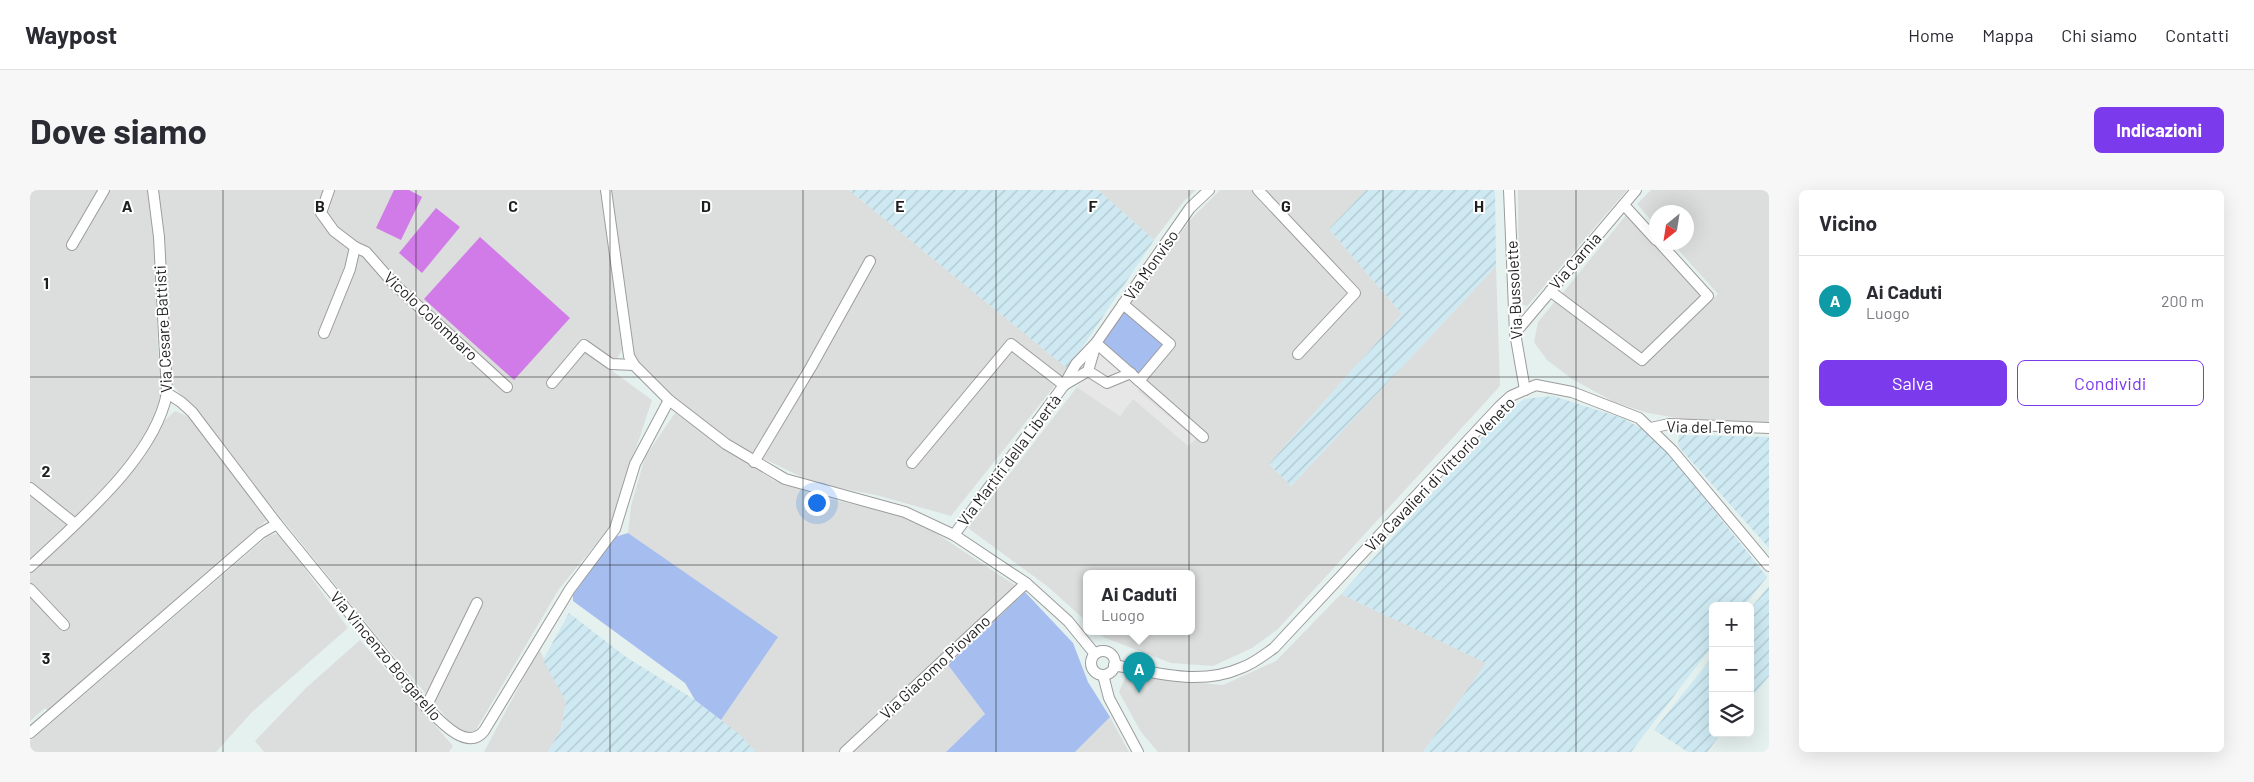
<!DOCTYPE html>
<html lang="it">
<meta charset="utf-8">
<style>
:root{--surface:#fff;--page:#f7f7f7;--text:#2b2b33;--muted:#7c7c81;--line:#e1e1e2;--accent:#7c3aed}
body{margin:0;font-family:Barlow,sans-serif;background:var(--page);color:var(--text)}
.controls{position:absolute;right:15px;bottom:15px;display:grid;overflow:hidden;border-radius:8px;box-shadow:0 5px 20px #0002}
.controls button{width:45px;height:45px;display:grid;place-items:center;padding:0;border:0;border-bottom:1px solid var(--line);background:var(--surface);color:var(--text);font:25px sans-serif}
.compass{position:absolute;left:1619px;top:15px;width:45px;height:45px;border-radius:50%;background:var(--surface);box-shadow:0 5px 20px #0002;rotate:210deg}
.you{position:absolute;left:786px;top:312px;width:18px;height:18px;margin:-12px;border:4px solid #fff;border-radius:50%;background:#1a73e8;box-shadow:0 0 0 8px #1a73e833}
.badge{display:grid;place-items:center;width:32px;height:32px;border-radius:50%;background:var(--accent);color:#fff;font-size:16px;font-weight:700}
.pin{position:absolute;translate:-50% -41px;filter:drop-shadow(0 1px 2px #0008)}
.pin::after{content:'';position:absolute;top:26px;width:18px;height:15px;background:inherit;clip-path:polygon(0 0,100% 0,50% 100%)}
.popup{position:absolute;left:1053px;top:380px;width:112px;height:65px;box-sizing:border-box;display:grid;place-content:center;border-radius:8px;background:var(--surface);filter:drop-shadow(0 1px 4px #0005);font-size:16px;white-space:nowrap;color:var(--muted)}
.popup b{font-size:19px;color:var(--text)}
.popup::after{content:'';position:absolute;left:50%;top:100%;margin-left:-10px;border:10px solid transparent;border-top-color:var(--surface)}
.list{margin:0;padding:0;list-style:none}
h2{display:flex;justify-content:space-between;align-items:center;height:65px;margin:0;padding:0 20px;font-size:21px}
h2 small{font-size:16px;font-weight:400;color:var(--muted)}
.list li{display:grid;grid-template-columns:32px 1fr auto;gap:15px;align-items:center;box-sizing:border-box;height:90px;padding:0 20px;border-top:1px solid var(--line)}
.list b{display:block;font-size:19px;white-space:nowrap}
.list p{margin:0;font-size:16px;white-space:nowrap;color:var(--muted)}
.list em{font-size:16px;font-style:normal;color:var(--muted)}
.actions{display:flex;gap:10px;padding:15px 20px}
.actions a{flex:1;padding:11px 0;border:1px solid var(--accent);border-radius:8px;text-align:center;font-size:18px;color:var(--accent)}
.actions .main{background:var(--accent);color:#fff}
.icon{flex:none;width:28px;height:28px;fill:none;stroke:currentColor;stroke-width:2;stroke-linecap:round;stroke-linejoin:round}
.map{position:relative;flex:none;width:1739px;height:562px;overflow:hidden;border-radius:8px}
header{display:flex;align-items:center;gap:30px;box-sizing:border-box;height:70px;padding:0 25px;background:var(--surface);border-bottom:1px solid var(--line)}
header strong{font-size:24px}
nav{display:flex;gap:28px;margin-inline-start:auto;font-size:18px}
.intro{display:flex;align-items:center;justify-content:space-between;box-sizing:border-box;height:120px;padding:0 30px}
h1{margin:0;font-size:35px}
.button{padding:12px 22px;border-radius:8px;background:var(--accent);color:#fff;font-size:18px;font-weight:700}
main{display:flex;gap:30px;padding:0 30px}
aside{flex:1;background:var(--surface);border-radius:8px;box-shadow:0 5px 20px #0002}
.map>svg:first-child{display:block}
.residential{fill:#dcdedd}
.farmland{fill:url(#farmland-furrows)}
.grass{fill:#a6bdf0}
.pitch{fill:#d17be8}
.parking{fill:#e7e7e7}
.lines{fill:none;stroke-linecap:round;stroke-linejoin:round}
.street-casing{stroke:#9c9c9c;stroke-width:12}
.street{stroke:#fff;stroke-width:10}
.grid{fill:none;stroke:#1f1f1f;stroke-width:1;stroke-opacity:0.55}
.labels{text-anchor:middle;stroke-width:4;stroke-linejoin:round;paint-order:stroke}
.street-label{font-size:16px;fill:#1f1f1f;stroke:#fff}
.grid-label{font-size:16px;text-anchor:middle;font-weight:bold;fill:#1f1f1f;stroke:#fff;stroke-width:4;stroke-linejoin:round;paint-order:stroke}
</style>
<header>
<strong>Waypost</strong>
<nav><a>Home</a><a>Mappa</a><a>Chi siamo</a><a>Contatti</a></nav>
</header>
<div class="intro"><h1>Dove siamo</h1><a class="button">Indicazioni</a></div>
<main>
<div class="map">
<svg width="1739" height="562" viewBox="0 0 1739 562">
<defs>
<pattern id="farmland-furrows" width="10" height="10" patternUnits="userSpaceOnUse" patternTransform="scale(1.25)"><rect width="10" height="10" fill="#cee9f2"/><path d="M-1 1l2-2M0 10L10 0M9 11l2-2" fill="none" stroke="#b0c7cf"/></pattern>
</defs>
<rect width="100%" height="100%" fill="#e5f1ef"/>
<g class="residential">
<polygon points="0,0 118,0 124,30 128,162 133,201 128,225 112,256 90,283 0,369"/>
<polygon points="126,0 573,0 595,154 581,180 622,210 580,337 529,399 444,543 432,542 426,539 346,445 138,189"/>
<polygon points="579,0 819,0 1038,179 921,326 846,305 784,293 722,263 678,235 605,174"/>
<polygon points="1068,0 1166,0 1154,11 1124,50"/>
<polygon points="1190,0 1336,0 1299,39 1372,124 1239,274 1261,296 1466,76 1470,196 1247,440 1222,458 1183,476 1141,473 1073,447 1068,442 1162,442 1162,384 1056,384 1056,431 1017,396 938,338 1047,197 1090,226 1118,187 1074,148 1161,29"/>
<polygon points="1488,0 1597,0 1497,116 1489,113"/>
<polygon points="1621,0 1739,0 1739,233 1670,232 1618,223 1584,212 1542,189 1517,170 1504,152 1508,132 1526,110 1613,175 1688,104 1642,53 1656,52 1656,22 1626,22 1626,36 1607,14"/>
<polygon points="1597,24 1672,104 1612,164 1532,104"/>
<polygon points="145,221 159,227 238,329 19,522 15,518 0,531 0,382 89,295 115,266 132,233"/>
<polygon points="645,223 743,290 795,308 863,323 906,343 995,402 918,475 955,524 916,562 726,562 691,530 747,447 598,343 601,316 615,267"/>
<polygon points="249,343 318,438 222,522 186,562 0,562 0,551 238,346"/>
<polygon points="1311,404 1457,473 1393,562 1128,562 1111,542 1089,502 1096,486 1193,495 1246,471"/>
<polygon points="330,450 423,556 419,562 234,562 225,551 276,498"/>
<polygon points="509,459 536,511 531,539 518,562 454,562"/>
<polygon points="1080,527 1099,562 1045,562"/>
</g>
<g class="farmland">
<polygon points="819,0 1068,0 1124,50 1038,179"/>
<polygon points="1336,0 1465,0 1466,76 1261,296 1239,274 1372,124 1299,39"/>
<polygon points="1523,206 1592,228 1624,245 1737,387 1714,416 1683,416 1683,455 1601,562 1393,562 1456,473 1311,404 1469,229 1494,209"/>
<polygon points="1649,245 1739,247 1739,358 1648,256"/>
<polygon points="1739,396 1739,486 1720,509 1720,419"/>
<polygon points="539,423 596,467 665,510 709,544 726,562 518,562 531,539 536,511 513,470"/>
<polygon points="1683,466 1683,543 1692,543 1677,562 1658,562 1624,540"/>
</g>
<g class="grass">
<polygon points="1093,114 1140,154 1109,191 1066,153"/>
<polygon points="598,343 748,447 691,530 665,510 655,493 543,411 543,405 585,347"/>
<polygon points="995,402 1043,453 1058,492 1080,527 1045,562 916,562 955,524 918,475"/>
</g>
<g class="pitch">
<polygon points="364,0 379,0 392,7 371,50 346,38"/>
<polygon points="406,18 430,37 392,83 369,63"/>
<polygon points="450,47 540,128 484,190 394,109"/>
</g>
<polygon class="parking" points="1066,160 1110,198 1108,201 1166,249 1158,256 1103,209 1090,226 1047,197 1063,175"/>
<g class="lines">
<defs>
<g id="street">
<polyline points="576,0 599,166 604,175 639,210 696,254 755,289 875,322 924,345 996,393 1038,431 1065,464"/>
<polyline points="1228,0 1325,103 1268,164"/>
<polyline points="1479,0 1485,143 1495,200"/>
<polyline points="1594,15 1626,50"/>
<polyline points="42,55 74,0"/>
<polyline points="325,57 336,62 364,94 477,197"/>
<polyline points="1520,101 1612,170 1678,106 1629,52"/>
<polyline points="1093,114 1140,154 1109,191"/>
<polyline points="294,143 320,79 325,57 304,41 291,23 299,0"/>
<polyline points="1485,143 1606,0"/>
<polyline points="1066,153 1173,247"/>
<polyline points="1058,181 1077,193 1101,183"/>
<polyline points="522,193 554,155 581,174 604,175"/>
<polyline points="1034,195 1058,181 1065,157"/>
<path d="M137 203 151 212 162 222 247 334 396 517C410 531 437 562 454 541L540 399 585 339 605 274 639 210"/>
<polyline points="1621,238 1639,234 1739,238"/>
<polyline points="724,272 781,177 840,71"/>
<polyline points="882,273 981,154 1034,195"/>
<polyline points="0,298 45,334"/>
<polyline points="924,345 1034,195 1046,174 1066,153 1160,18 1179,0"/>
<path d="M0 377C47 332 125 268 137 203L129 47 123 0"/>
<polyline points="0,399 34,435"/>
<circle cx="1073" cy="473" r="12"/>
<path d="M1084 475C1125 483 1171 496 1211 478 1223 474 1234 465 1244 458L1469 217 1481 206 1506 195 1542 202 1609 228 1642 260 1739 376"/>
<polyline points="1073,485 1079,508 1108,562"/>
<polyline points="396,517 447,413"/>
<polyline points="0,543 231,343 247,334"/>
<polyline points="815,562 996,393"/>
</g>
</defs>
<use href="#street" class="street-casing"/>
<use href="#street" class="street"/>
</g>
<path class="grid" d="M193 0V562M386 0V562M580 0V562M773 0V562M966 0V562M1159 0V562M1353 0V562M1546 0V562M0 187H1739M0 375H1739"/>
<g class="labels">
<g class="street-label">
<text transform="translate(1545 71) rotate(-49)" y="6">Via Carnia</text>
<text transform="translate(1121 75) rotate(-55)" y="6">Via Monviso</text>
<text transform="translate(1484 100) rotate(-93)" y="6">Via Bussolette</text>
<text transform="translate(401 126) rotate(43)" y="6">Vicolo Colombaro</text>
<text transform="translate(133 139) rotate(-93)" y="6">Via Cesare Battisti</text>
<text transform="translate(1680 237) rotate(1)" y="6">Via del Temo</text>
<text transform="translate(979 270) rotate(-53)" y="6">Via Martiri della Libertà</text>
<text transform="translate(1410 284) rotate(-46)" y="6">Via Cavalieri di Vittorio Veneto</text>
<text transform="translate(356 466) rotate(50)" y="6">Via Vincenzo Borgarello</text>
<text transform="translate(905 477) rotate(-43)" y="6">Via Giacomo Piovano</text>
</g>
</g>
<g class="grid-label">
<text x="97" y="22">A</text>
<text x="290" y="22">B</text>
<text x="483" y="22">C</text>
<text x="676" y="22">D</text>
<text x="870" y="22">E</text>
<text x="1063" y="22">F</text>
<text x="1256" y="22">G</text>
<text x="1449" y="22">H</text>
<text x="16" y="99">1</text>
<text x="16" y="287">2</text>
<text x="16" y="474">3</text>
</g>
</svg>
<div class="controls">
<button>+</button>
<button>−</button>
<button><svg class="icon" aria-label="layers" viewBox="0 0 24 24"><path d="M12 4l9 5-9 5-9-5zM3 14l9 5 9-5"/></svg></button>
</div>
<svg class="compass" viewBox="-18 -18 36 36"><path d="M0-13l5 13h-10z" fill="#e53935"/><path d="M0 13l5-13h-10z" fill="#7c7c81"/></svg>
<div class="you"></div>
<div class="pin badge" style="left:1109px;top:503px;background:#0f9aa8">A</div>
<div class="popup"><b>Ai Caduti</b>Luogo</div>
</div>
<aside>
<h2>Vicino<small></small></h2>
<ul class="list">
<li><span class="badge" style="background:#0f9aa8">A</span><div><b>Ai Caduti</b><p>Luogo</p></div><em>200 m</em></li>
</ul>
<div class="actions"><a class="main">Salva</a><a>Condividi</a></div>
</aside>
</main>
